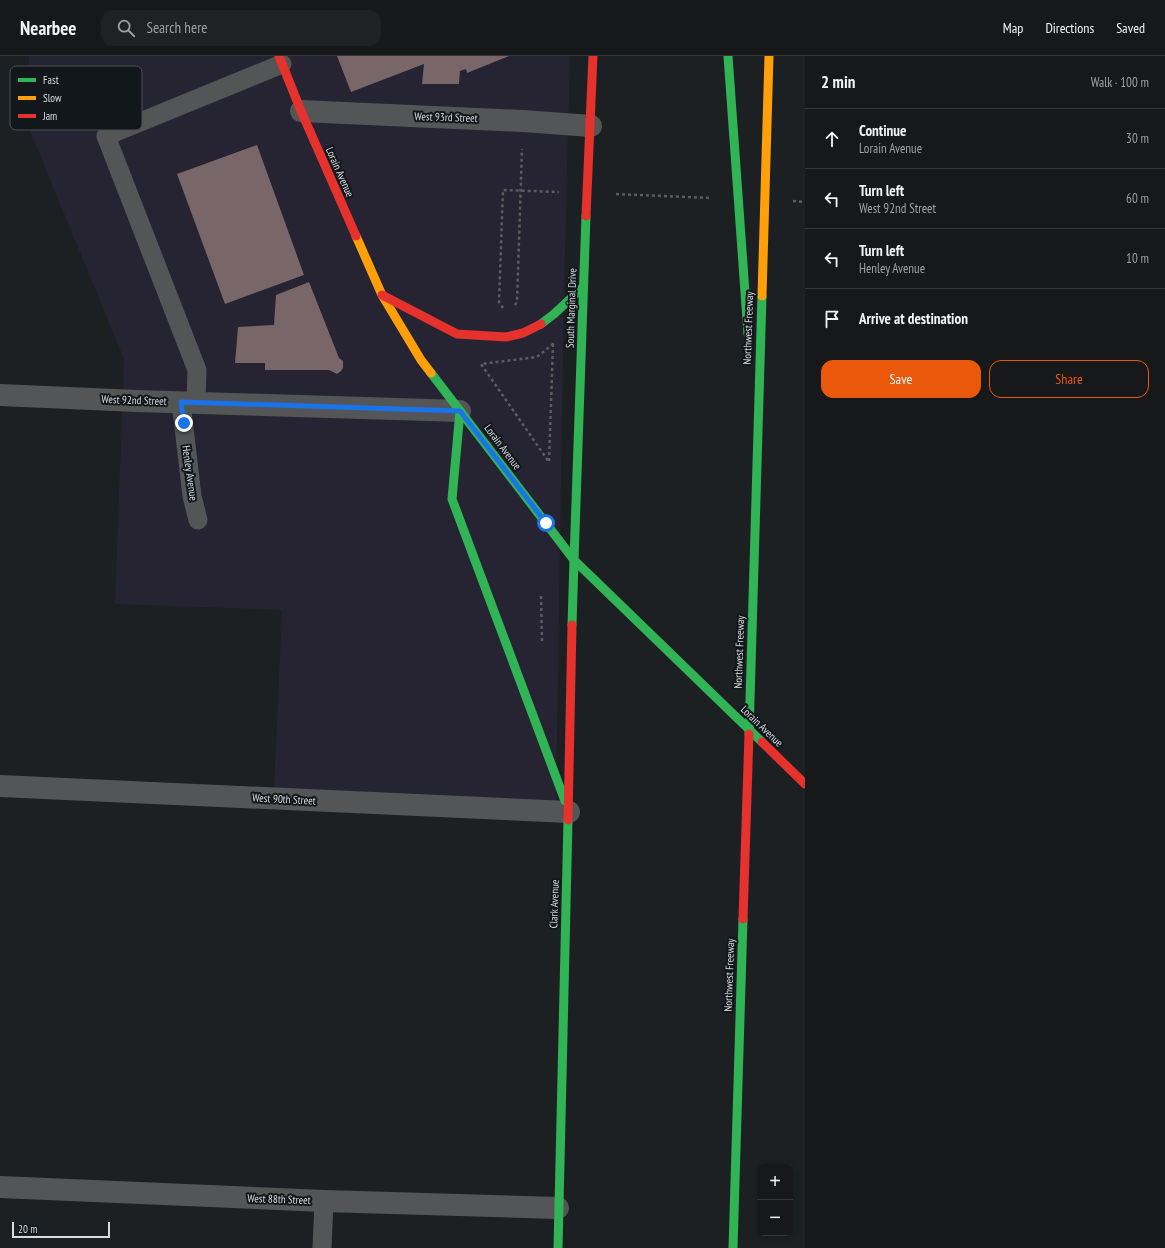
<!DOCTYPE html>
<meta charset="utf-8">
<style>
:root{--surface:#16181a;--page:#1f2123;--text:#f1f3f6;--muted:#9ea0a2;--line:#353739;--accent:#ea580c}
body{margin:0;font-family:"PT Sans Narrow",sans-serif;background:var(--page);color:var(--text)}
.controls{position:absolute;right:12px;bottom:12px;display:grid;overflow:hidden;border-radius:8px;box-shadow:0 2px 6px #0003}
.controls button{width:36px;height:36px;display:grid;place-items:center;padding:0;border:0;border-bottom:1px solid var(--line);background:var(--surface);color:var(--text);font:20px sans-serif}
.scale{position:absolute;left:12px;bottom:10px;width:98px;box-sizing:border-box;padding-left:4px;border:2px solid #d9dcdf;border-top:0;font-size:11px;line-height:14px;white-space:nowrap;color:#d9dcdf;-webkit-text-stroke:3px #12171b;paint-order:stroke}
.stop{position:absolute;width:12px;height:12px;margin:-9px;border:3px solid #1a73e8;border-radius:50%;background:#fff}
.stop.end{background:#1a73e8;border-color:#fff;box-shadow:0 1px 4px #0008}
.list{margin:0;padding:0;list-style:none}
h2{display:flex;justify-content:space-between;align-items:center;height:52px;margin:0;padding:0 16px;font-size:17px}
h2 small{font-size:13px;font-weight:400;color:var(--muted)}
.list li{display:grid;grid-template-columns:26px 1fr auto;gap:12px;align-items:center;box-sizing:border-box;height:60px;padding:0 16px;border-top:1px solid var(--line)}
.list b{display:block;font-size:15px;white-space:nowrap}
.list p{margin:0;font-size:13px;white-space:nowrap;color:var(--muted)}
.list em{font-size:13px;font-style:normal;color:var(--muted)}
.actions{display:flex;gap:8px;padding:12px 16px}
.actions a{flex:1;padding:9px 0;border:1px solid var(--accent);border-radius:12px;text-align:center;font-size:14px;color:var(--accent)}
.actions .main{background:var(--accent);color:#fff}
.icon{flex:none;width:22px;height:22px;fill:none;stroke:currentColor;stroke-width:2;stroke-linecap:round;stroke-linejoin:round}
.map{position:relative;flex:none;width:805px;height:1192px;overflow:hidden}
header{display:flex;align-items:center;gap:24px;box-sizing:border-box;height:56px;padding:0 20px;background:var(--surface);border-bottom:1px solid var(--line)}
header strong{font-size:19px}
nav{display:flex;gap:22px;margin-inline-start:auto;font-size:14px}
.search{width:280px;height:36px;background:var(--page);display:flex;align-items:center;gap:10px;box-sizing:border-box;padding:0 14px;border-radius:12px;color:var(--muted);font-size:15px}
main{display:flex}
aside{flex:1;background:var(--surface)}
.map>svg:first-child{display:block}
.commercial{fill:#262332}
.building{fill:#786668}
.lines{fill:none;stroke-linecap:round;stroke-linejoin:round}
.path{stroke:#5b5d5f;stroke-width:2.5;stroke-dasharray:3 3;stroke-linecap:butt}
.lane{stroke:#535556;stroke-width:19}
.street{stroke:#535556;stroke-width:22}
.fast{stroke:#30b455;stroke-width:9}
.slow{stroke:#ff9f0a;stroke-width:9}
.jam{stroke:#e5322d;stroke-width:9}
.route{stroke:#1a73e8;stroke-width:5}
.labels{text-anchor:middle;stroke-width:4;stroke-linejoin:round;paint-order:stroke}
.street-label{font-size:11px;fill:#d9dcdf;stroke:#12171b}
.key{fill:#12171b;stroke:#4e5256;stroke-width:1}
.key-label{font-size:11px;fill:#d9dcdf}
</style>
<header>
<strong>Nearbee</strong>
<div class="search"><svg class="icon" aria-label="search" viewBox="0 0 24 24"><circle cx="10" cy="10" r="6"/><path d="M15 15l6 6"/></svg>Search here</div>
<nav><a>Map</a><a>Directions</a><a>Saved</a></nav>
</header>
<main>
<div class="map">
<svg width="805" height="1192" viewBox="0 0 805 1192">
<rect width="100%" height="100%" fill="#1d2023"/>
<polygon class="commercial" points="29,0 570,0 564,235 556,745 274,733 282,554 115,548 124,303 28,70"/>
<g class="building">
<polygon points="337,0 509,0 467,17 466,13 460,15 459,28 422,28 424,8 351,36"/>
<polygon points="257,89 304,219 225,248 177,118"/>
<polygon points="309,226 339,302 343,305 343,312 341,315 337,318 329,314 265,314 265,307 235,307 238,271 274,269 276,239"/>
</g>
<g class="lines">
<g class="path">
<polyline points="616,138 710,142"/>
<polyline points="793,145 805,146"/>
<polyline points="515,249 517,246 522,93"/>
<polyline points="503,252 499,246 503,134 559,136"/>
<polygon points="553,288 549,406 481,308 537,301"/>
<polyline points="541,540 542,586"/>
</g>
<g class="lane">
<polyline points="181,346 192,440 198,464"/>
<polyline points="196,346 197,314 106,80 282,8"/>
<polyline points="322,1192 324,1145"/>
</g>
<g class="street">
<polyline points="301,55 523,65 591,70"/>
<polyline points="0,339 137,345 460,355"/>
<polyline points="0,730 569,756"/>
<polyline points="0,1131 324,1145 558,1152"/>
</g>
<g class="fast">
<polyline points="728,0 748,278"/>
<polyline points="541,268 554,258 583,231"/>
<polyline points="431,317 574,504 762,686"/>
<polyline points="460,355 452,443 565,745"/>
<polyline points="574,504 586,160"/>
<polyline points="572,569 574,504"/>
<polyline points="749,678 762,240"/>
<polyline points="558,1192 568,764"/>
<polyline points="733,1192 743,863"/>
</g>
<g class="slow">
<polyline points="356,180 382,239 421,304 431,317"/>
<polyline points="762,240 769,0"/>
</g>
<g class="jam">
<polyline points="279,0 301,55 356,180"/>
<polyline points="586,160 593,0"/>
<polyline points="382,239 457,278 506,281 523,277 541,268"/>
<polyline points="762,686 805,728"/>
<polyline points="568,764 572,569"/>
<polyline points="743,863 749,678"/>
</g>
</g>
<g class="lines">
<polyline class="route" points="184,367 181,346 460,355 546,467"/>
</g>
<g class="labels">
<g class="street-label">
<text transform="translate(446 61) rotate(2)" y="4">West 93rd Street</text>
<text transform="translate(340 116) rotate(66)" y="4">Lorain Avenue</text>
<text transform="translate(571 252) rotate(-88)" y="4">South Marginal Drive</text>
<text transform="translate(748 272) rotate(-88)" y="4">Northwest Freeway</text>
<text transform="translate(134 344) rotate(2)" y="4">West 92nd Street</text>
<text transform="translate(503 391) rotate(53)" y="4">Lorain Avenue</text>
<text transform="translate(190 417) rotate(82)" y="4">Henley Avenue</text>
<text transform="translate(739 596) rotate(-88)" y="4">Northwest Freeway</text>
<text transform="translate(762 670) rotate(44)" y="4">Lorain Avenue</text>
<text transform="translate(284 743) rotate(3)" y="4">West 90th Street</text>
<text transform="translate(554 848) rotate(-88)" y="4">Clark Avenue</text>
<text transform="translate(729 919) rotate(-88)" y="4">Northwest Freeway</text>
<text transform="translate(279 1143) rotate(2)" y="4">West 88th Street</text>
</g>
</g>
<rect x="10" y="10" width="132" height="64" rx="6" class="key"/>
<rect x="18" y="22" width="18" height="4" fill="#30b455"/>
<rect x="18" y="40" width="18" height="4" fill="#ff9f0a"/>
<rect x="18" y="58" width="18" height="4" fill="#e5322d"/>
<g class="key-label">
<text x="43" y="28">Fast</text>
<text x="43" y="46">Slow</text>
<text x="43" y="64">Jam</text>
</g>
</svg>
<div class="controls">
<button>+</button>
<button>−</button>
</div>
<div class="scale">20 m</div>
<div class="stop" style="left:546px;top:467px"></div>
<div class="stop end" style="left:184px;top:367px"></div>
</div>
<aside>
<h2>2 min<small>Walk · 100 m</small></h2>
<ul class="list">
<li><svg class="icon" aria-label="ahead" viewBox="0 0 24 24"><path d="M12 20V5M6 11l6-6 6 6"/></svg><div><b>Continue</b><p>Lorain Avenue</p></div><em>30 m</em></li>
<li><svg class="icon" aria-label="left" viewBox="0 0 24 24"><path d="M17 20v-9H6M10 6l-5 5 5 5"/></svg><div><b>Turn left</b><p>West 92nd Street</p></div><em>60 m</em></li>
<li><svg class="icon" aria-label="left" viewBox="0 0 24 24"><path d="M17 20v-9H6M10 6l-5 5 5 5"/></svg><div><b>Turn left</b><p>Henley Avenue</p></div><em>10 m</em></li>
<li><svg class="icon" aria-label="arrive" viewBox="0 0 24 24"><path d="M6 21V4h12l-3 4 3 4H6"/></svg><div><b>Arrive at destination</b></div></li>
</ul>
<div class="actions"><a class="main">Save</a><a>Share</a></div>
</aside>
</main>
